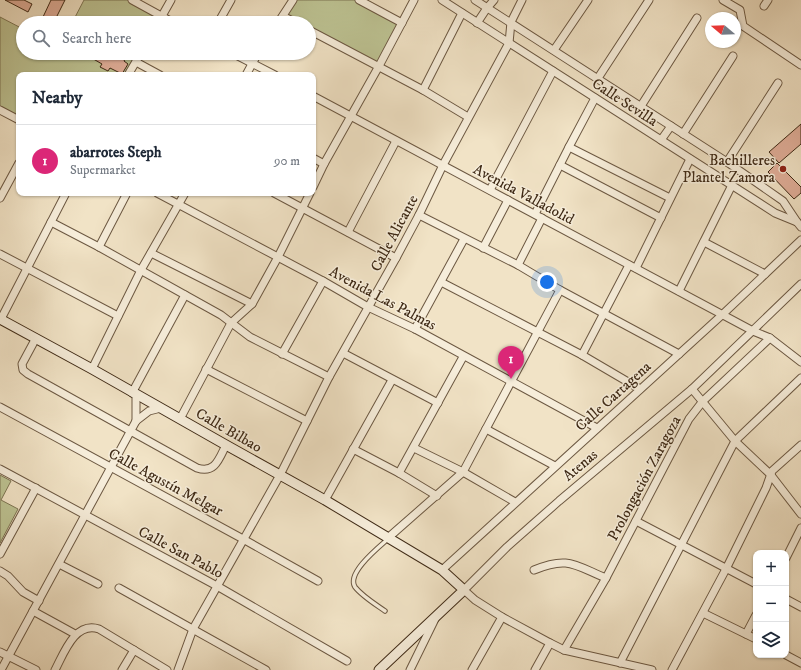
<!DOCTYPE html>
<meta charset="utf-8">
<style>
:root{--surface:#fff;--page:#f2f2f3;--text:#1f2937;--muted:#747a83;--line:#e0e1e3;--accent:#db2777}
body{margin:0;font-family:"IM FELL DW Pica",serif;background:var(--page);color:var(--text)}
.controls{position:absolute;right:12px;bottom:12px;display:grid;overflow:hidden;border-radius:8px;box-shadow:0 1px 3px #0004}
.controls button{width:36px;height:36px;display:grid;place-items:center;padding:0;border:0;border-bottom:1px solid var(--line);background:var(--surface);color:var(--text);font:20px sans-serif}
.compass{position:absolute;left:705px;top:12px;width:36px;height:36px;border-radius:50%;background:var(--surface);box-shadow:0 1px 3px #0004;rotate:289deg}
.you{position:absolute;left:547px;top:282px;width:14px;height:14px;margin:-10px;border:3px solid #fff;border-radius:50%;background:#1a73e8;box-shadow:0 0 0 6px #1a73e833}
.badge{display:grid;place-items:center;width:26px;height:26px;border-radius:50%;background:var(--accent);color:#fff;font-size:13px;font-weight:700}
.pin{position:absolute;translate:-50% -33px;filter:drop-shadow(0 1px 2px #0008)}
.pin::after{content:'';position:absolute;top:21px;width:14px;height:12px;background:inherit;clip-path:polygon(0 0,100% 0,50% 100%)}
.list{margin:0;padding:0;list-style:none}
h2{display:flex;justify-content:space-between;align-items:center;height:52px;margin:0;padding:0 16px;font-size:17px}
h2 small{font-size:13px;font-weight:400;color:var(--muted)}
.list li{display:grid;grid-template-columns:26px 1fr auto;gap:12px;align-items:center;box-sizing:border-box;height:72px;padding:0 16px;border-top:1px solid var(--line)}
.list b{display:block;font-size:15px;white-space:nowrap}
.list p{margin:0;font-size:13px;white-space:nowrap;color:var(--muted)}
.list em{font-size:13px;font-style:normal;color:var(--muted)}
.icon{flex:none;width:22px;height:22px;fill:none;stroke:currentColor;stroke-width:2;stroke-linecap:round;stroke-linejoin:round}
.map{position:relative;flex:none;width:801px;height:670px;overflow:hidden}
.search{position:absolute;background:var(--surface);box-shadow:0 1px 3px #0004;left:16px;top:16px;width:300px;height:44px;display:flex;align-items:center;gap:10px;box-sizing:border-box;padding:0 14px;border-radius:22px;color:var(--muted);font-size:15px}
.panel{position:absolute;background:var(--surface);box-shadow:0 1px 3px #0004;left:16px;top:72px;width:300px;height:124px;border-radius:8px}
.map>svg:first-child{display:block}
.green{fill:#bdc393;stroke:#7e7654}
.building{fill:#e0ae99;stroke:#3f2a16}
.lines{fill:none;stroke-linecap:round;stroke-linejoin:round}
.lane-casing{stroke:#6c5842;stroke-width:5.5}
.street-casing{stroke:#6c5842;stroke-width:9}
.secondary-casing{stroke:#3f2a16;stroke-width:11}
.lane{stroke:#f6edda;stroke-width:3.5}
.street{stroke:#f6edda;stroke-width:7}
.secondary{stroke:#f6edda;stroke-width:9}
.poi-dot{fill:#8f2418;stroke:#f6edda;stroke-width:1.5}
.labels{text-anchor:middle;stroke-width:3;stroke-linejoin:round;paint-order:stroke}
.street-label{font-size:15px;fill:#3f2a16;stroke:#f6edda}
.poi-label{font-size:15px;fill:#3f2a16;stroke:#f6edda;text-anchor:end}
</style>
<div class="map">
<svg width="801" height="670" viewBox="0 0 801 670">
<rect width="100%" height="100%" fill="#f1e3c6"/>
<filter id="stains"><feTurbulence type="fractalNoise" baseFrequency=".005" numOctaves="4"/><feColorMatrix values="0 0 0 0 .2 0 0 0 0 .09 0 0 0 0 .02 0 0 0 .5 -.17"/></filter>
<radialGradient id="worn" r=".72"><stop offset=".6" stop-color="#630" stop-opacity="0"/><stop offset="1" stop-color="#630" stop-opacity=".3"/></radialGradient>
<g class="green">
<polygon points="84,0 132,0 162,16 158,23 72,23"/>
<polygon points="293,0 359,0 402,23 379,66 309,30 309,23 296,23 283,16"/>
<polygon points="0,17 23,29 23,53 142,53 130,75 19,75 19,120 0,110"/>
<polygon points="0,475 11,481 1,500 18,509 0,543"/>
</g>
<g class="building">
<polygon points="5,0 24,0 32,4 28,12"/>
<polygon points="51,0 65,0 54,22 43,17"/>
<polygon points="83,53 110,53 117,56 118,53 126,57 124,61 128,64 122,74 110,68 108,71 100,67 102,64"/>
<polygon points="801,124 801,144 779,163 769,152"/>
<polygon points="777,163 801,187 801,193 794,199 768,172"/>
</g>
<g class="lines">
<defs>
<path id="lane" d="M385 611C375 604 362 596 355 587 346 573 379 547 389 538"/>
<g id="street">
<polyline points="132,0 174,23"/>
<polyline points="359,0 402,23"/>
<polyline points="442,0 775,213 797,222"/>
<polyline points="475,0 727,162 783,201 797,222 801,227"/>
<polyline points="723,0 740,10 743,26 801,65"/>
<polyline points="764,6 768,0"/>
<polyline points="283,16 296,23"/>
<polyline points="158,23 171,0"/>
<polyline points="218,23 231,0"/>
<polyline points="278,23 293,0"/>
<polyline points="477,23 487,8 494,0"/>
<polyline points="309,30 423,90 468,117"/>
<polyline points="554,50 588,0"/>
<polyline points="232,53 275,75"/>
<polyline points="136,62 160,75"/>
<polyline points="128,75 141,53"/>
<polyline points="246,75 258,53"/>
<polyline points="598,78 649,0"/>
<polyline points="423,90 462,13"/>
<polyline points="313,96 753,331 770,338 801,362"/>
<polyline points="641,106 697,18"/>
<polyline points="0,110 19,120"/>
<polyline points="683,134 733,56"/>
<polyline points="661,140 671,126"/>
<polyline points="569,147 670,198"/>
<polyline points="313,158 324,164"/>
<polyline points="727,162 778,83"/>
<polyline points="560,165 661,218"/>
<polyline points="313,187 324,164 379,66 414,0"/>
<polyline points="490,190 553,71"/>
<polyline points="157,193 323,281 368,307 415,329 597,428"/>
<polyline points="274,193 396,258"/>
<polyline points="0,198 19,163"/>
<polyline points="535,214 569,147 595,98"/>
<polyline points="419,215 518,265 560,290 679,354"/>
<polyline points="51,222 99,247 221,315 250,337 329,377"/>
<polyline points="348,232 396,141"/>
<polyline points="704,242 765,274"/>
<polyline points="99,247 127,193"/>
<polyline points="483,248 508,200"/>
<polyline points="151,253 252,304"/>
<polyline points="0,254 118,316"/>
<polyline points="518,265 542,218"/>
<polyline points="636,268 690,159"/>
<polyline points="441,282 582,355 640,389"/>
<polyline points="679,291 732,185"/>
<polyline points="1,319 66,193"/>
<polyline points="415,329 464,239"/>
<path d="M36 338 22 364 23 370 28 374 197 468C215 474 219 459 226 445"/>
<polyline points="343,353 438,403"/>
<polyline points="282,354 323,281"/>
<polyline points="582,355 629,265"/>
<polyline points="92,369 141,270 185,193"/>
<polyline points="206,369 307,421"/>
<polyline points="692,389 735,441 770,474 801,514"/>
<polyline points="132,393 185,295"/>
<polyline points="0,407 243,539 318,581"/>
<polyline points="180,419 231,323 252,304 278,257 310,193"/>
<polyline points="136,421 136,395"/>
<polyline points="486,429 555,466"/>
<polyline points="414,448 463,472 515,502"/>
<polyline points="353,449 399,473 437,496"/>
<polyline points="0,469 217,586 347,661"/>
<polyline points="399,473 463,357"/>
<polyline points="325,500 392,380"/>
<polyline points="636,521 756,584"/>
<polyline points="389,537 463,472 560,290"/>
<polyline points="0,554 36,488"/>
<polyline points="786,558 801,528"/>
<polyline points="59,564 98,584"/>
<polyline points="442,570 723,314 801,240"/>
<path d="M534 570C568 556 574 565 606 578"/>
<polyline points="0,571 8,576 23,592 39,601"/>
<polyline points="119,588 266,670"/>
<polyline points="786,599 801,607"/>
<polyline points="33,611 75,634"/>
<polyline points="703,613 756,639"/>
<polyline points="746,634 756,615"/>
<polyline points="564,650 606,578 689,419 703,401 770,338"/>
<polyline points="0,652 36,670"/>
<polyline points="786,655 801,663"/>
<polyline points="620,663 735,441 801,378"/>
<polyline points="1,670 136,421 149,411 161,408"/>
<path d="M55 670C64 653 75 621 99 629L167 670"/>
<polyline points="122,670 134,650"/>
<polyline points="178,670 193,629 280,475 329,377 396,258 419,215 443,165 509,43 511,22 522,0"/>
<polyline points="410,670 435,619"/>
<polyline points="472,670 502,617"/>
<polyline points="535,670 550,643"/>
<polyline points="652,670 564,650 550,643 502,617 475,600 464,590 507,547 559,501 692,389 801,284"/>
<polyline points="672,670 726,569 766,488 772,471 801,445"/>
</g>
<polyline id="secondary" points="0,319 92,369 226,445 325,500 442,570 464,590 379,670"/>
</defs>
<use href="#lane" class="lane-casing"/>
<use href="#street" class="street-casing"/>
<use href="#secondary" class="secondary-casing"/>
<use href="#lane" class="lane"/>
<use href="#street" class="street"/>
<use href="#secondary" class="secondary"/>
</g>
<circle class="poi-dot" cx="783" cy="169" r="4"/>
<g class="labels">
<g class="street-label">
<text transform="translate(625 102) rotate(33)" y="5">Calle Sevilla</text>
<text transform="translate(524 194) rotate(28)" y="5">Avenida Valladolid</text>
<text transform="translate(394 233) rotate(-62)" y="5">Calle Alicante</text>
<text transform="translate(383 298) rotate(28)" y="5">Avenida Las Palmas</text>
<text transform="translate(613 396) rotate(-42)" y="5">Calle Cartagena</text>
<text transform="translate(229 430) rotate(30)" y="5">Calle Bilbao</text>
<text transform="translate(580 465) rotate(-40)" y="5">Atenas</text>
<text transform="translate(644 478) rotate(-62)" y="5">Prolongación Zaragoza</text>
<text transform="translate(166 482) rotate(28)" y="5">Calle Agustín Melgar</text>
<text transform="translate(181 552) rotate(28)" y="5">Calle San Pablo</text>
</g>
<g class="poi-label">
<text x="775" y="165">Bachilleres<tspan x="775" dy="17">Plantel Zamora</tspan></text>
</g>
</g>
<rect width="100%" height="100%" filter="url(#stains)"/>
<rect width="100%" height="100%" fill="url(#worn)"/>
</svg>
<div class="controls">
<button>+</button>
<button>−</button>
<button><svg class="icon" aria-label="layers" viewBox="0 0 24 24"><path d="M12 4l9 5-9 5-9-5zM3 14l9 5 9-5"/></svg></button>
</div>
<svg class="compass" viewBox="-18 -18 36 36"><path d="M0-13l5 13h-10z" fill="#e53935"/><path d="M0 13l5-13h-10z" fill="#747a83"/></svg>
<div class="you"></div>
<div class="pin badge" style="left:511px;top:379px">1</div>
<div class="search"><svg class="icon" aria-label="search" viewBox="0 0 24 24"><circle cx="10" cy="10" r="6"/><path d="M15 15l6 6"/></svg>Search here</div>
<section class="panel">
<h2>Nearby<small></small></h2>
<ul class="list">
<li><span class="badge">1</span><div><b>abarrotes Steph</b><p>Supermarket</p></div><em>90 m</em></li>
</ul>
</section>
</div>
